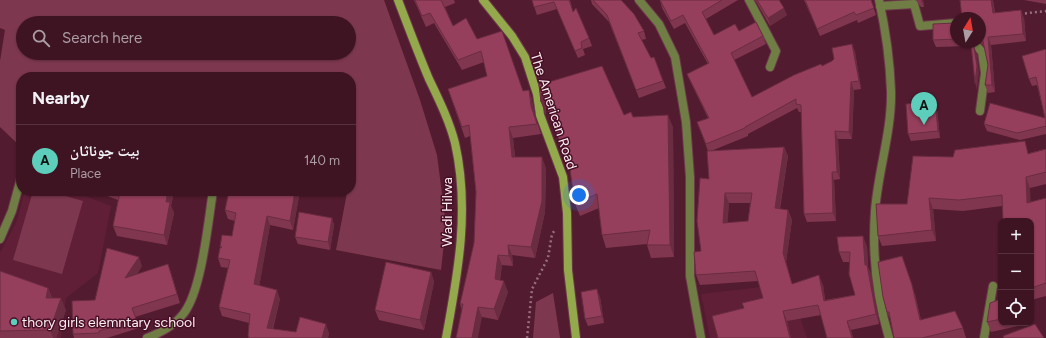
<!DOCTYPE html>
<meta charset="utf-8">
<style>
:root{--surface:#3e1423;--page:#492130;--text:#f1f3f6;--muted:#ad9ea6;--line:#573341;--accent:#5ccebb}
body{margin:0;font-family:Figtree,"Noto Naskh Arabic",sans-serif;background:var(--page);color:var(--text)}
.controls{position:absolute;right:12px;bottom:12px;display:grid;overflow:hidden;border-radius:8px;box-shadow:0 1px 3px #0004}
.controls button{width:36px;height:36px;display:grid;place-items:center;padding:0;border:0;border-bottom:1px solid var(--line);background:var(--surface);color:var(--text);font:20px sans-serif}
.compass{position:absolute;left:950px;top:12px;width:36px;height:36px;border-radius:50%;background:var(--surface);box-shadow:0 1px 3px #0004;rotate:11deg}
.you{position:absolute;left:579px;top:195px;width:14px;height:14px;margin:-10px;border:3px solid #fff;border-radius:50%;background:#1a73e8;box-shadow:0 0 0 6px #1a73e833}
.badge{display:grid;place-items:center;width:26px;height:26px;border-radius:50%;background:var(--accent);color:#111;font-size:13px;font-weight:700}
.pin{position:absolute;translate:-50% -33px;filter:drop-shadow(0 1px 2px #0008)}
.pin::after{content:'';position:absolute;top:21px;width:14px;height:12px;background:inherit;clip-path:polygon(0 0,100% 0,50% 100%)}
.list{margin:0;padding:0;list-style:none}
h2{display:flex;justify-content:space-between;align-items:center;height:52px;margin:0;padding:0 16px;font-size:17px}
h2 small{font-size:13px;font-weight:400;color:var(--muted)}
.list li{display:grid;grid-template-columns:26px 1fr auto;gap:12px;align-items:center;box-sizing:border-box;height:72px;padding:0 16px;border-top:1px solid var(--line)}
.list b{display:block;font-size:15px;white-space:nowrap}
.list p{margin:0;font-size:13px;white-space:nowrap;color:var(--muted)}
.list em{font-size:13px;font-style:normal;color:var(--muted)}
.icon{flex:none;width:22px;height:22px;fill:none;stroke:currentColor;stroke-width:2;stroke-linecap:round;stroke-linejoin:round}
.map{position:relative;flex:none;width:1046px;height:338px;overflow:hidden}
.search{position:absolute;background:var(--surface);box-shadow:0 1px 3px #0004;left:16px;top:16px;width:340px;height:44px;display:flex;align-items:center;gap:10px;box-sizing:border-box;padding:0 14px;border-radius:22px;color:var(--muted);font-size:15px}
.panel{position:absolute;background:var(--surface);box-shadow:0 1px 3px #0004;left:16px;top:72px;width:340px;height:124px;border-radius:16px}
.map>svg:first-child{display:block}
.built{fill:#601f37}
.green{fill:#7d384f;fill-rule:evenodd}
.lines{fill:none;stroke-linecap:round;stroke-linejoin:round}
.street-casing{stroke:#6b394a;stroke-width:10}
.secondary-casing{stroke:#6b394a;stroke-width:10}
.path{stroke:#976f7d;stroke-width:2.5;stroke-dasharray:2 3;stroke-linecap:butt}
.street{stroke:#707e46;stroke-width:8}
.secondary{stroke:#93a94b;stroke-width:8}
.wall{fill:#813650;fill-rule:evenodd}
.shaded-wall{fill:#692c41}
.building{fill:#963f5d;stroke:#692c41;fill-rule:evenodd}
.poi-dot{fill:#5ccebb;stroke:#480f26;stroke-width:1.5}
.labels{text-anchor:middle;stroke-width:3;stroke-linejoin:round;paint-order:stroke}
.street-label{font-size:14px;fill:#feeff2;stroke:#480f26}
.poi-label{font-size:14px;fill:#feeff2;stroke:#480f26;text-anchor:start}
</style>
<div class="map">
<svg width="1046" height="338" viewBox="0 0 1046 338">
<rect width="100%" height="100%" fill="#531b2f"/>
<g class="built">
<polygon points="25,191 72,191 111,206 98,273 66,298 61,338 0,338 0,253 16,223"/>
<polygon points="789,284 807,338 710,338 701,294"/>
</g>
<g class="green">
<path d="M0 0H384L420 100 437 155 446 225 441 270 336 250 347 193 338 191H351V77H21V147L0 127V61L5 30 0 28ZM23 23H349V53H23Z"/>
<polygon points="33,191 48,191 83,201 62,274 13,260"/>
<polygon points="553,293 560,338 533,338 536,302"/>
</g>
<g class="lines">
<defs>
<g id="street">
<polyline points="639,0 659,24 675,57 686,122 690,177 690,276 701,338"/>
<polyline points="749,0 776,51 770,67"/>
<path d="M879 0C885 27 890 63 891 91 892 131 878 171 875 211 872 253 877 298 889 338"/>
<polyline points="880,6 914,4 920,26 956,23"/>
<polyline points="973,42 982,52 985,73 980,111"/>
<polyline points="0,239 12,211 21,178"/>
<path d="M147 338C160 333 176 324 184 313 202 289 208 222 213 191"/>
<polyline points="984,338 993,286"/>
</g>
<g id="secondary">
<path d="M398 0C408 26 418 53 429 79 439 100 449 120 455 143 470 209 458 273 446 338"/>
<polyline points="483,0 512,36 525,57 537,94 540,115 563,177 567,213 568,270 576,338"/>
</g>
</defs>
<use href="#street" class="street-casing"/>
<use href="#secondary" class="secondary-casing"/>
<g class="path">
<polyline points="1020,14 1046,11"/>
<polyline points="527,338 532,289 548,258 552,234 555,230"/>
</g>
<use href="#street" class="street"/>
<use href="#secondary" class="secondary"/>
</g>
<g class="wall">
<polygon points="414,0 454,0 455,3 445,7 453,26 477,39 524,91 529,90 532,100 535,116 541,134 513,138 515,157 546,168 545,212 535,258 512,255 513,266 502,265 500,280 508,292 498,320 482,317 462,310 460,304 474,243 476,192 470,136 465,138 448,89 487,76 484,62 462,70 434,23 426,27"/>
<polygon points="532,0 570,0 573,11 589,38 592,46 583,49 585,55 578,58 557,9 537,15"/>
<polygon points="591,0 621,0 644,31 646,39 641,40 651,58 654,57 666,88 639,98 609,22 592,4"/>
<path d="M660 0H738L706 19 714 35 739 31 763 36 766 44 734 60 752 97 822 66 832 61 852 44 855 52 861 89 854 90 852 139H838L840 179 834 180 836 221 807 222 804 214 801 112H799L797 108 748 134V136L711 151 784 147 788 156 780 209 788 210 792 220 786 262 792 284 823 285 825 300 855 295 850 262H843L839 252 867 246 868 267 871 274 879 324 851 330 853 338H827L821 315 787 321 791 338H718L744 308 763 298 758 281 700 285 696 275 701 251 709 179 708 151 697 122 708 118 690 81 687 74 708 64 685 23 674 29 662 8ZM729 203H750L748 221 727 223Z"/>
<polygon points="755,0 779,0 787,15 770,26"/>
<polygon points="804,0 871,0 876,15 858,23 857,20 820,36"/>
<polygon points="916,0 923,0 924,7 921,7"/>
<polygon points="960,0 993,0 995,13 1024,18 1026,41 991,45 995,92 988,93 985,85 988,65 984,46 980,42 980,18"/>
<polygon points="1024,0 1046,0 1046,4"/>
<polygon points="956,23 956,42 968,42 969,46 936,47 933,40"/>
<polygon points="1046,49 1046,134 1020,140 987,131 984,124 1045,118 1037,85 1032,86 1029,79"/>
<polygon points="541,102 624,115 673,127 674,257 651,258 647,245 647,244 606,248 602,235 599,208 580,216 575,204 569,162 567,162 546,106 546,115"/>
<polygon points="937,109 940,138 911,141 908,134"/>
<polygon points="1046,149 1046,184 1030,188 1030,202 1046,198 1046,296 1031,300 1031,221 1002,206 963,211 933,209 936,241 882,246 878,236 907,204 953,157 1029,153"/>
<polygon points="94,191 174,191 171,206 174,213 167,245 117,236 113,226 118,200"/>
<polygon points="223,191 298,191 299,196 293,230 270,225 259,286 280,299 273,329 296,332 329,333 328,338 248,338 248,336 249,323 222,316 219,307 228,268 221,267 218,258 220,248 220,247 232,236 235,221 228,219 225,210 229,193"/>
<polygon points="332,218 334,225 330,250 298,244 295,237"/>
<polygon points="142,266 137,274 171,273 180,303 135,317 139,328 107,338 74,338 73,334 95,300"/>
<polygon points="0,271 48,288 52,298 66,310 56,338 0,338"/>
<polygon points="431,272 434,282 424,330 379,320 375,310"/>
<polygon points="915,294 921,320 963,328 966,338 894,338 891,321 887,312"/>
<polygon points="600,297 604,323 588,326 585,319"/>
<polygon points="1001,299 1001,323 1031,323 991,332 987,322"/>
</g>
<g class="shaded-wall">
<polygon points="921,0 923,0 924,7"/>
<polygon points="991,0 993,0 995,20 993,13"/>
<polygon points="784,8 787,15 770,26 768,18"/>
<polygon points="1021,10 1024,18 1026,41 1023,34"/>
<polygon points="988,37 991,45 995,92 992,85"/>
<polygon points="852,44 855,52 861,89 859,81"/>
<polygon points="974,47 977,54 979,73 977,90 975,83"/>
<polygon points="851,82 854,90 852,139 849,132"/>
<polygon points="529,90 532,100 535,117 531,106"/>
<polygon points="541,93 546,106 546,115 541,102"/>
<polygon points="935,101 937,109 940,138 938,131"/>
<polygon points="668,115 673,127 674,257 670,245"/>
<polygon points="509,127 513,138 516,168 512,157"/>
<polygon points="835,131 838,139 840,179 837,172"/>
<polygon points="784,147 788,156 778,218 775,208"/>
<polygon points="542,157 546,168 545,212 535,258 531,247"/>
<polygon points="832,172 834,180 836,221 833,213"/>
<polygon points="1026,177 1030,188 1031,214 1027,203"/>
<polygon points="168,191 174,191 171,206 174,213 167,245 164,235 166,202"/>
<polygon points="295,191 298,191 299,196 293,230 290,221"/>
<polygon points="725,193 729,203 727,233 723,223"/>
<polygon points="929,198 933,209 936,241 932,230"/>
<polygon points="788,210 792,220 786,262 795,294 792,284 783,253"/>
<polygon points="267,216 270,225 258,294 254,284"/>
<polygon points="332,218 334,225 330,250 328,242"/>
<polygon points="863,236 867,246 868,267 871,274 879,324 876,314 865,265"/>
<polygon points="508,245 512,255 513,266 509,256"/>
<polygon points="498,255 502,265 498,290 495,279"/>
<polygon points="139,257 142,266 128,287 125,278"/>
<polygon points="168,264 171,273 180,303 177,294"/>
<polygon points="905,265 915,294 923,330 920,320"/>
<polygon points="431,272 434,282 424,330 420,320"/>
<polygon points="819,275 823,285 827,310 824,301"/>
<polygon points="504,281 508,292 498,320 494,309"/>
<polygon points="48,288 52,300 46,298"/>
<polygon points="597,289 600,297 604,323 602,316"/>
<polygon points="277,290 280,299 270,337 267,328"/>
<polygon points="61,298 66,310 56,338 53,338 50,330"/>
<polygon points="478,307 482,317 478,338 472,338"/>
<polygon points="783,311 787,321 791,338 790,338"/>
<polygon points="847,321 851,330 853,338 852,338"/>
<polygon points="326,324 329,333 328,338 322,338"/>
</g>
<g class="building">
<polygon points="415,0 441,0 453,26 466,18 477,39 502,31 523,91 529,90 531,106 537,124 509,127 512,157 542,157 542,201 531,247 508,245 509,256 498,255 495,279 504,281 494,309 478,307 472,338 456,338 463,304 460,304 474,243 476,192 469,125 462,127 448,89 487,76 481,51 458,60 430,13 422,16"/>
<polygon points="532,0 569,0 573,12 576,8 589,38 581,42 582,48 575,51 554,2 534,7"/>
<polygon points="593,0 621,0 634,14 644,31 638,33 651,58 654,57 663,81 636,90 607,15"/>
<polygon points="660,0 722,0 702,12 714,35 735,24 739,31 756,22 763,36 731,53 752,97 794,75 821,64 822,66 832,61 834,59 832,48 852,44 859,81 851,82 849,132 835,131 837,172 832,172 833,213 804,214 801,105 796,104 796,99 745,127 745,128 706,144 697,122 709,118 687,74 709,63 683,15 671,21"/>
<polygon points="757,0 779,0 784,8 768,18"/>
<polygon points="805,0 871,0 874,8 856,15 854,12 817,29"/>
<polygon points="960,0 991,0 993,13 1021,10 1023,34 988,37 992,85 985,85 988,65 983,41 980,37 980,18 962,18"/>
<polygon points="956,23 956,39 933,40 933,24"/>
<polygon points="971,44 974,47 977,66 975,83"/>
<polygon points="1046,49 1046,126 1017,133 984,124 990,103 1045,118 1036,77 1029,79 1022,56"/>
<polygon points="602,66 624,115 631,112 633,117 668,115 670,245 647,245 650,230 602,235 597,194 575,204 567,149 563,150 541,93 541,102 539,85"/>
<polygon points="935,101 938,131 908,134 906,104"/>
<polygon points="1025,141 1028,154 1046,149 1046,172 1026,177 1027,203 1046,198 1046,283 1031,288 1031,221 1003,221 1002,195 959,200 929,198 932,230 878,236 876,204 907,204 913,156 953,157 955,150"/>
<path d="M784 147 775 208 788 210 783 253 792 284 819 275 824 301 855 295 849 274 850 252H839L837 237 863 236 865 265H867L876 314 847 321 852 338H827L818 305 783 311 790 338H718L712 316 744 308 742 303 763 298 755 271 696 275 694 252 701 251 697 221 700 178 709 179 707 151ZM725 193H752L748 221 723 223Z"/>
<polygon points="117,191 168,191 166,202 170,202 164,235 113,226 120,192"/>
<polygon points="229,191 295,191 290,221 267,216 254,284 277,290 267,328 296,332 300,317 326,324 322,338 250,338 248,336 250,314 219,307 230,260 218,258 220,248 222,247 220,247 222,235 232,236 236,213 225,210"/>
<polygon points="299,212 332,218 328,242 295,237"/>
<polygon points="107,248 139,257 125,278 168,264 177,294 132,308 136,319 99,331 99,333 73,334 72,301 95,300"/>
<polygon points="902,256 912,285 920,320 955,311 963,328 922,338 894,338 889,312 887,312 883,297 878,262"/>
<polygon points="386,262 431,272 420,320 375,310"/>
<polygon points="0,271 48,288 46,298 61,298 50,330 0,331"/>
<polygon points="597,289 602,316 585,319 581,292"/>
<polygon points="1001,299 1001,319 987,322 990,303"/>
<polygon points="1035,324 1044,338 1004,338 1003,336"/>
</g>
<circle class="poi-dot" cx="14" cy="322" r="4"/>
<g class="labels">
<g class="street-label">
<text transform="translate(554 111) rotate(72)" y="5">The American Road</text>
<text transform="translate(447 212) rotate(-90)" y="5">Wadi Hilwa</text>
</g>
<g class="poi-label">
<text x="22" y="327">thory girls elemntary school</text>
</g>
</g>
</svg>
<div class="controls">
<button>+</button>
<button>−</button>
<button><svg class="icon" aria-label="locate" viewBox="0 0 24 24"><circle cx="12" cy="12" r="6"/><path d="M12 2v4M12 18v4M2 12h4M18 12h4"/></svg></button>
</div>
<svg class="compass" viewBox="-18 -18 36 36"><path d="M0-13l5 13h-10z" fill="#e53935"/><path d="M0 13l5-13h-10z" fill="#ad9ea6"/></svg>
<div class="you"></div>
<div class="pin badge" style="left:924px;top:125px">A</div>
<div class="search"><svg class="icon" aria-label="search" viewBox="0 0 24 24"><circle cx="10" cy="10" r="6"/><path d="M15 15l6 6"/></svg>Search here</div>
<section class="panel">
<h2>Nearby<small></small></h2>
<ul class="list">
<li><span class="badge">A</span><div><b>بيت جوناثان</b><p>Place</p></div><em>140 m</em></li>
</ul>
</section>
</div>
